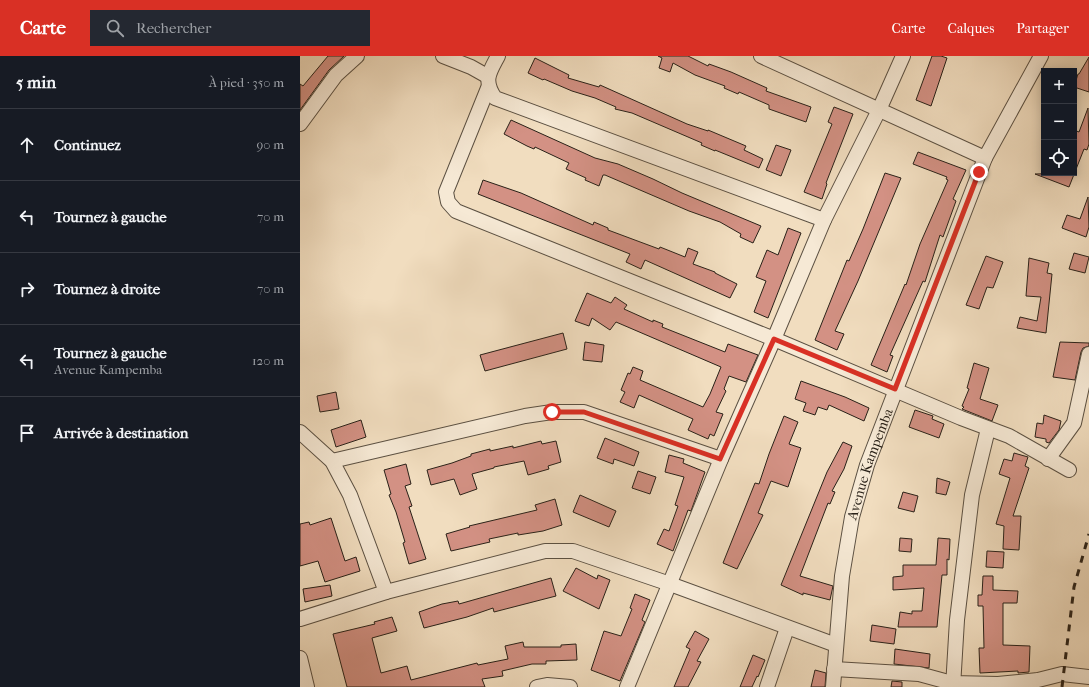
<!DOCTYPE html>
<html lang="fr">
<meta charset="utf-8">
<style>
:root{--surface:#171b24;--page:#242831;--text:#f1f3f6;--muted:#9ea1a6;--line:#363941;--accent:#d93025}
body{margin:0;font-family:"IM FELL French Canon",serif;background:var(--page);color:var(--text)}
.controls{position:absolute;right:12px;top:12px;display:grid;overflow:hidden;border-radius:0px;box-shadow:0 2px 10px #0003}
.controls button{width:36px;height:36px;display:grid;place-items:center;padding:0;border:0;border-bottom:1px solid var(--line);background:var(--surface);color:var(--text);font:20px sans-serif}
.stop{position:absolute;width:12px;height:12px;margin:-9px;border:3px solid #d93025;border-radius:50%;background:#fff}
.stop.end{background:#d93025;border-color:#fff;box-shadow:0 1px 4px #0008}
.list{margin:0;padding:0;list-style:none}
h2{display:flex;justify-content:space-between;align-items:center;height:52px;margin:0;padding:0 16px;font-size:17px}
h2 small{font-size:13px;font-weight:400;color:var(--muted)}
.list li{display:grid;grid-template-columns:26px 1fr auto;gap:12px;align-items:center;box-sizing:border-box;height:72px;padding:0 16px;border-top:1px solid var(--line)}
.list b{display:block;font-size:15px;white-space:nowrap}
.list p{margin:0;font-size:13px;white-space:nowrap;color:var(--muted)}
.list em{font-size:13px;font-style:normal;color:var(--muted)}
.icon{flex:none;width:22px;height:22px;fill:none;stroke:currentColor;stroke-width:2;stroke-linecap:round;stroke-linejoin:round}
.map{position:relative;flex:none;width:789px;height:631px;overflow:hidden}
header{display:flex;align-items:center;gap:24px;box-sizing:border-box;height:56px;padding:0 20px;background:var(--accent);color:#fff}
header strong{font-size:19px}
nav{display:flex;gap:22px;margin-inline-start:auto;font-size:14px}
.search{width:280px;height:36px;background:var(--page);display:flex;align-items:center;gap:10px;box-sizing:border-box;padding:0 14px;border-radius:0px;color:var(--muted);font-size:15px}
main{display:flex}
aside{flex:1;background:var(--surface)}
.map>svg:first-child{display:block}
.building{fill:#d39184;stroke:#292118}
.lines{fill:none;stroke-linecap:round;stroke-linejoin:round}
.minor-casing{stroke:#5b5042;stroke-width:16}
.minor{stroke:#f6e9d5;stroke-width:14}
.rail{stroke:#292118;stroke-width:3;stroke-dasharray:7 7;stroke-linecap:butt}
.route{stroke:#d93025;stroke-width:5}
.labels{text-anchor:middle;stroke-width:4;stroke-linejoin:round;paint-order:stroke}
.street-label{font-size:14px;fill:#292118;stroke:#f6e9d5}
</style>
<header>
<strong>Carte</strong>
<div class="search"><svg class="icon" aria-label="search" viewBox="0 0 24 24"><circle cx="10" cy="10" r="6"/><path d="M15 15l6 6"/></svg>Rechercher</div>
<nav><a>Carte</a><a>Calques</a><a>Partager</a></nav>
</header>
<main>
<aside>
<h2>5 min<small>À pied · 350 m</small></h2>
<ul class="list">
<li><svg class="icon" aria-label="ahead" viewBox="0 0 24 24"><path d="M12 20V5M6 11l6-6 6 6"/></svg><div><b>Continuez</b></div><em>90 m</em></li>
<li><svg class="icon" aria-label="left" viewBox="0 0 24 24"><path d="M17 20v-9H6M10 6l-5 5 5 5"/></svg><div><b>Tournez à gauche</b></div><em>70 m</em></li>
<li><svg class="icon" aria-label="right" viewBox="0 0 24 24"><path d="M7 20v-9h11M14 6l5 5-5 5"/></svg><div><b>Tournez à droite</b></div><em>70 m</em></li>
<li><svg class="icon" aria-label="left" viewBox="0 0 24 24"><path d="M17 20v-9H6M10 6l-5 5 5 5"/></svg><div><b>Tournez à gauche</b><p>Avenue Kampemba</p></div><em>120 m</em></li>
<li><svg class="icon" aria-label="arrive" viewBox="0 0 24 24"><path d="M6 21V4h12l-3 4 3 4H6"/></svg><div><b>Arrivée à destination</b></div></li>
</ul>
</aside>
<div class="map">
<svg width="789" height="631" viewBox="0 0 789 631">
<rect width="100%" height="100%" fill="#f1ddbf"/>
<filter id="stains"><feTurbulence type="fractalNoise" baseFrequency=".005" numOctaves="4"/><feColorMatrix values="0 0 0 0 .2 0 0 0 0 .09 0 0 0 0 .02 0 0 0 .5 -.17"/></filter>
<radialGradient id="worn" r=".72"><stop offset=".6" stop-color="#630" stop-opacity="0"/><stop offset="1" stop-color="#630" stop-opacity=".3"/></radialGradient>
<g class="building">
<polygon points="28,0 44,0 29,14 0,54 0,28 3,30"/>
<polygon points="358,0 388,0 408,10 409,8 431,16 467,32 466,35 511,51 506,66 469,53 469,49 439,36 438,38 424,32 425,30 395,19 373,7 370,16 359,12 362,2"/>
<polygon points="632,0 641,0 647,2 631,50 616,44"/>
<polygon points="789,1 789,36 774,31 778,18 779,18"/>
<polygon points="235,2 269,19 268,22 299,31 300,29 387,68 408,75 408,74 446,90 444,94 463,103 459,112 415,94 415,95 401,89 402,87 332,57 315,53 316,51 295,42 272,35 244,23 243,24 228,17"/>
<polygon points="534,51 553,58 526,127 527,128 522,143 504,136 532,68 528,66"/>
<polygon points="788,52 789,88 787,94 784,93 769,131 735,118 774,117 774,74 779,76"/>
<polygon points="211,64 295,102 318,108 353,123 382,137 461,170 453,187 440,181 441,178 420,166 389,155 305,119 303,119 299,130 285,124 286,122 266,113 269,107 235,91 234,93 227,90 204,78"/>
<polygon points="476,89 491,94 481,120 466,114"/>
<polygon points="618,96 666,114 653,143 656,145 643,181 640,179 625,226 623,225 590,299 593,300 587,316 571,309 605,228 606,229 620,188 648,124 646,123 647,121 613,108"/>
<polygon points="585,117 601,122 558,225 535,275 544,278 537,294 515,284 547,204 549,205 563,173"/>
<polygon points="183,124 221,137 293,169 294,166 308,172 308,174 359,193 360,191 385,201 388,192 398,196 393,208 415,216 415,217 437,228 430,242 345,204 341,213 326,206 330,198 178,138"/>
<polygon points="788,141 789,171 786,181 762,172 767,159 780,163"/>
<polygon points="488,172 501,177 468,262 454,256 466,225 456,221 467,194 478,199"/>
<polygon points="774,197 789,201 785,217 769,213"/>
<polygon points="686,200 703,206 693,232 687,231 679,253 666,249"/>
<polygon points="729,202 749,207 747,217 752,218 746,277 717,272 720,261 737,265 741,241 726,240"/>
<polygon points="287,237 311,247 315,241 327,249 324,253 353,266 353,264 363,268 362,271 425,296 428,288 458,299 446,326 429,320 424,333 426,335 416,356 423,358 414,380 410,378 408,383 388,374 393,363 339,339 334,352 320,346 325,336 321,334 328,317 330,318 333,311 343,315 340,324 403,351 410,338 421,311 316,266 310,274 292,262 289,270 275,265"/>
<polygon points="263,277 267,293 185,315 180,299"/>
<polygon points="285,286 304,289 302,306 283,304"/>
<polygon points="760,286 789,287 789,290 783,292 781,296 775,324 753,321"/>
<polygon points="674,307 689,312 680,343 698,349 692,365 662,353 664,351 662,350 669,333 667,332"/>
<polygon points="501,325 545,341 569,352 564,365 529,349 527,354 518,351 515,359 503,355 506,347 495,343"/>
<polygon points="36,336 39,353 20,356 17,340"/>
<polygon points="615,354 633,360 632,363 644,368 639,382 609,371"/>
<polygon points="744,359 761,365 759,374 749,387 746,386 746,383 735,381 737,367 743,368"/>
<polygon points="484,360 498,366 489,388 501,392 488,431 471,425 458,457 463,459 437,513 423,507 455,427 459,428 469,398"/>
<polygon points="61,364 66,381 36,391 31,374"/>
<polygon points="305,382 339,396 334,410 314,403 313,408 297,402"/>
<polygon points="241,385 242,388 256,385 261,406 248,410 249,413 228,419 224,405 194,411 194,412 172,418 177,433 160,439 154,423 131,429 127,414 152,407 171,400 171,398 190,393 190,395 213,390 213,392"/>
<polygon points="543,386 552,390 544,413 532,435 535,436 530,448 528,447 500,520 533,530 530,544 503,537 503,539 481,529 527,416"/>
<polygon points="714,397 728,401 725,410 729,412 713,460 721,460 719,494 703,493 704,470 696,468 710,422 699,418 704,403 712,405"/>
<polygon points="369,399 384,403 383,407 405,416 391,455 388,454 373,495 357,488 364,473 369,475 378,450 375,449 384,421 365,416"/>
<polygon points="106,408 111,428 105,430 112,450 109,451 126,503 109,508 103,487 105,486 96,456 89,439 91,438 84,414"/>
<polygon points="338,415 356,421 350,438 332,432"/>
<polygon points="637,422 650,426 646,439 636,437"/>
<polygon points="603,436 618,440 614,456 598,452"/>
<polygon points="280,439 316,455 309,471 273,456"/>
<polygon points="255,443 262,469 243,475 218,479 218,477 189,483 190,486 151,495 146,478 170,471 169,470 237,454 235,449"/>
<polygon points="31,462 45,505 56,501 60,515 25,526 18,505 0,510 0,468 9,466 10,469"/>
<polygon points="600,482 612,483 611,496 599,495"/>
<polygon points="638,482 650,483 649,504 647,503 647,519 642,519 637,571 598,571 600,556 612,558 612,555 622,555 624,532 593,534 593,521 603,520 603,509 636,509"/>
<polygon points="687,495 704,496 703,512 686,511"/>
<polygon points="276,512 297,523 298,519 310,524 299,553 263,535"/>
<polygon points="683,520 693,520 693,534 718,535 717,547 703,547 703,589 730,590 729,616 718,617 718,615 680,617 679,592 684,592 683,550 678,550 678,539 682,539"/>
<polygon points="251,522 256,540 194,556 193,552 167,561 124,572 119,556 142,548 158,545 159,548"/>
<polygon points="30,529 32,540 5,546 3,533"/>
<polygon points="335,538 350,544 342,564 345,566 320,625 291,614 304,575 321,580 332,553 330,552"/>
<polygon points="92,561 97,575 72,582 81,617 107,610 111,624 177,607 178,609 208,603 205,590 223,586 224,591 261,591 261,589 276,588 277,604 246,605 246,608 232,608 202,615 203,620 182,623 185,631 47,631 33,578 75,568 74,566"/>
<polygon points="572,569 596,573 594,588 570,585"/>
<polygon points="395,575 409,583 397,605 401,606 388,631 374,631 390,593 386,591"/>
<polygon points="595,593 630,598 629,612 594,608"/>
<polygon points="453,599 465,604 458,621 457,620 452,631 440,631"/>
<polygon points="515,614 526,617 525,631 511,631"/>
<polygon points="592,625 602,626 602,631 591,631"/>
</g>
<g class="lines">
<defs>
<g id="minor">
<polyline points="143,0 171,11 187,20"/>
<path d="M198 0C189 17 183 24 195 42L524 164"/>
<polyline points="461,0 685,102"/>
<polyline points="188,32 146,136 148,146 156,155 474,283 661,362 709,380 769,414"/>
<polyline points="0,68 36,19 57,0"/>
<polyline points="0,376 32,405 50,439 86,536"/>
<polyline points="748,403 774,367 789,298"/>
<polyline points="32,405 225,360 252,356 284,356 421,403"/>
<polyline points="0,563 86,536 245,495 273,495 370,528 536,589"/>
<polyline points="0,602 7,631"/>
<polyline points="534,613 619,618 652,627 698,628 738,624 762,618 789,621"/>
<polyline points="237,631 247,629 270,631"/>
<polyline points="327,631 421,403 474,283 524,164 579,54 603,0"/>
<polyline points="467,631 487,572"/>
<path id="s1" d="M533 631 542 520 552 461 567 409 685 102 741 0"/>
<polyline points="653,631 657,564 672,439 688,373"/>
</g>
</defs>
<use href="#minor" class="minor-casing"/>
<use href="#minor" class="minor"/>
<polyline class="rail" points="762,631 774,531 789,478"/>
</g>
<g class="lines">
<polyline class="route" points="252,356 284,356 420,403 474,283 595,333 679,116"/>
</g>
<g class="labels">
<g class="street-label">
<text dy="5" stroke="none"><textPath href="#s1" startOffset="227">Avenue Kampemba</textPath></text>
</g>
</g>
<rect width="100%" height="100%" filter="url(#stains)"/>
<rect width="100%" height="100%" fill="url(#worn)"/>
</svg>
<div class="controls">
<button>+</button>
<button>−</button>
<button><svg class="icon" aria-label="locate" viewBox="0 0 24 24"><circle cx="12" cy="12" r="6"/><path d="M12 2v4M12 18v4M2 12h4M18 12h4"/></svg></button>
</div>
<div class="stop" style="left:252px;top:356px"></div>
<div class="stop end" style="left:679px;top:116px"></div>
</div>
</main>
